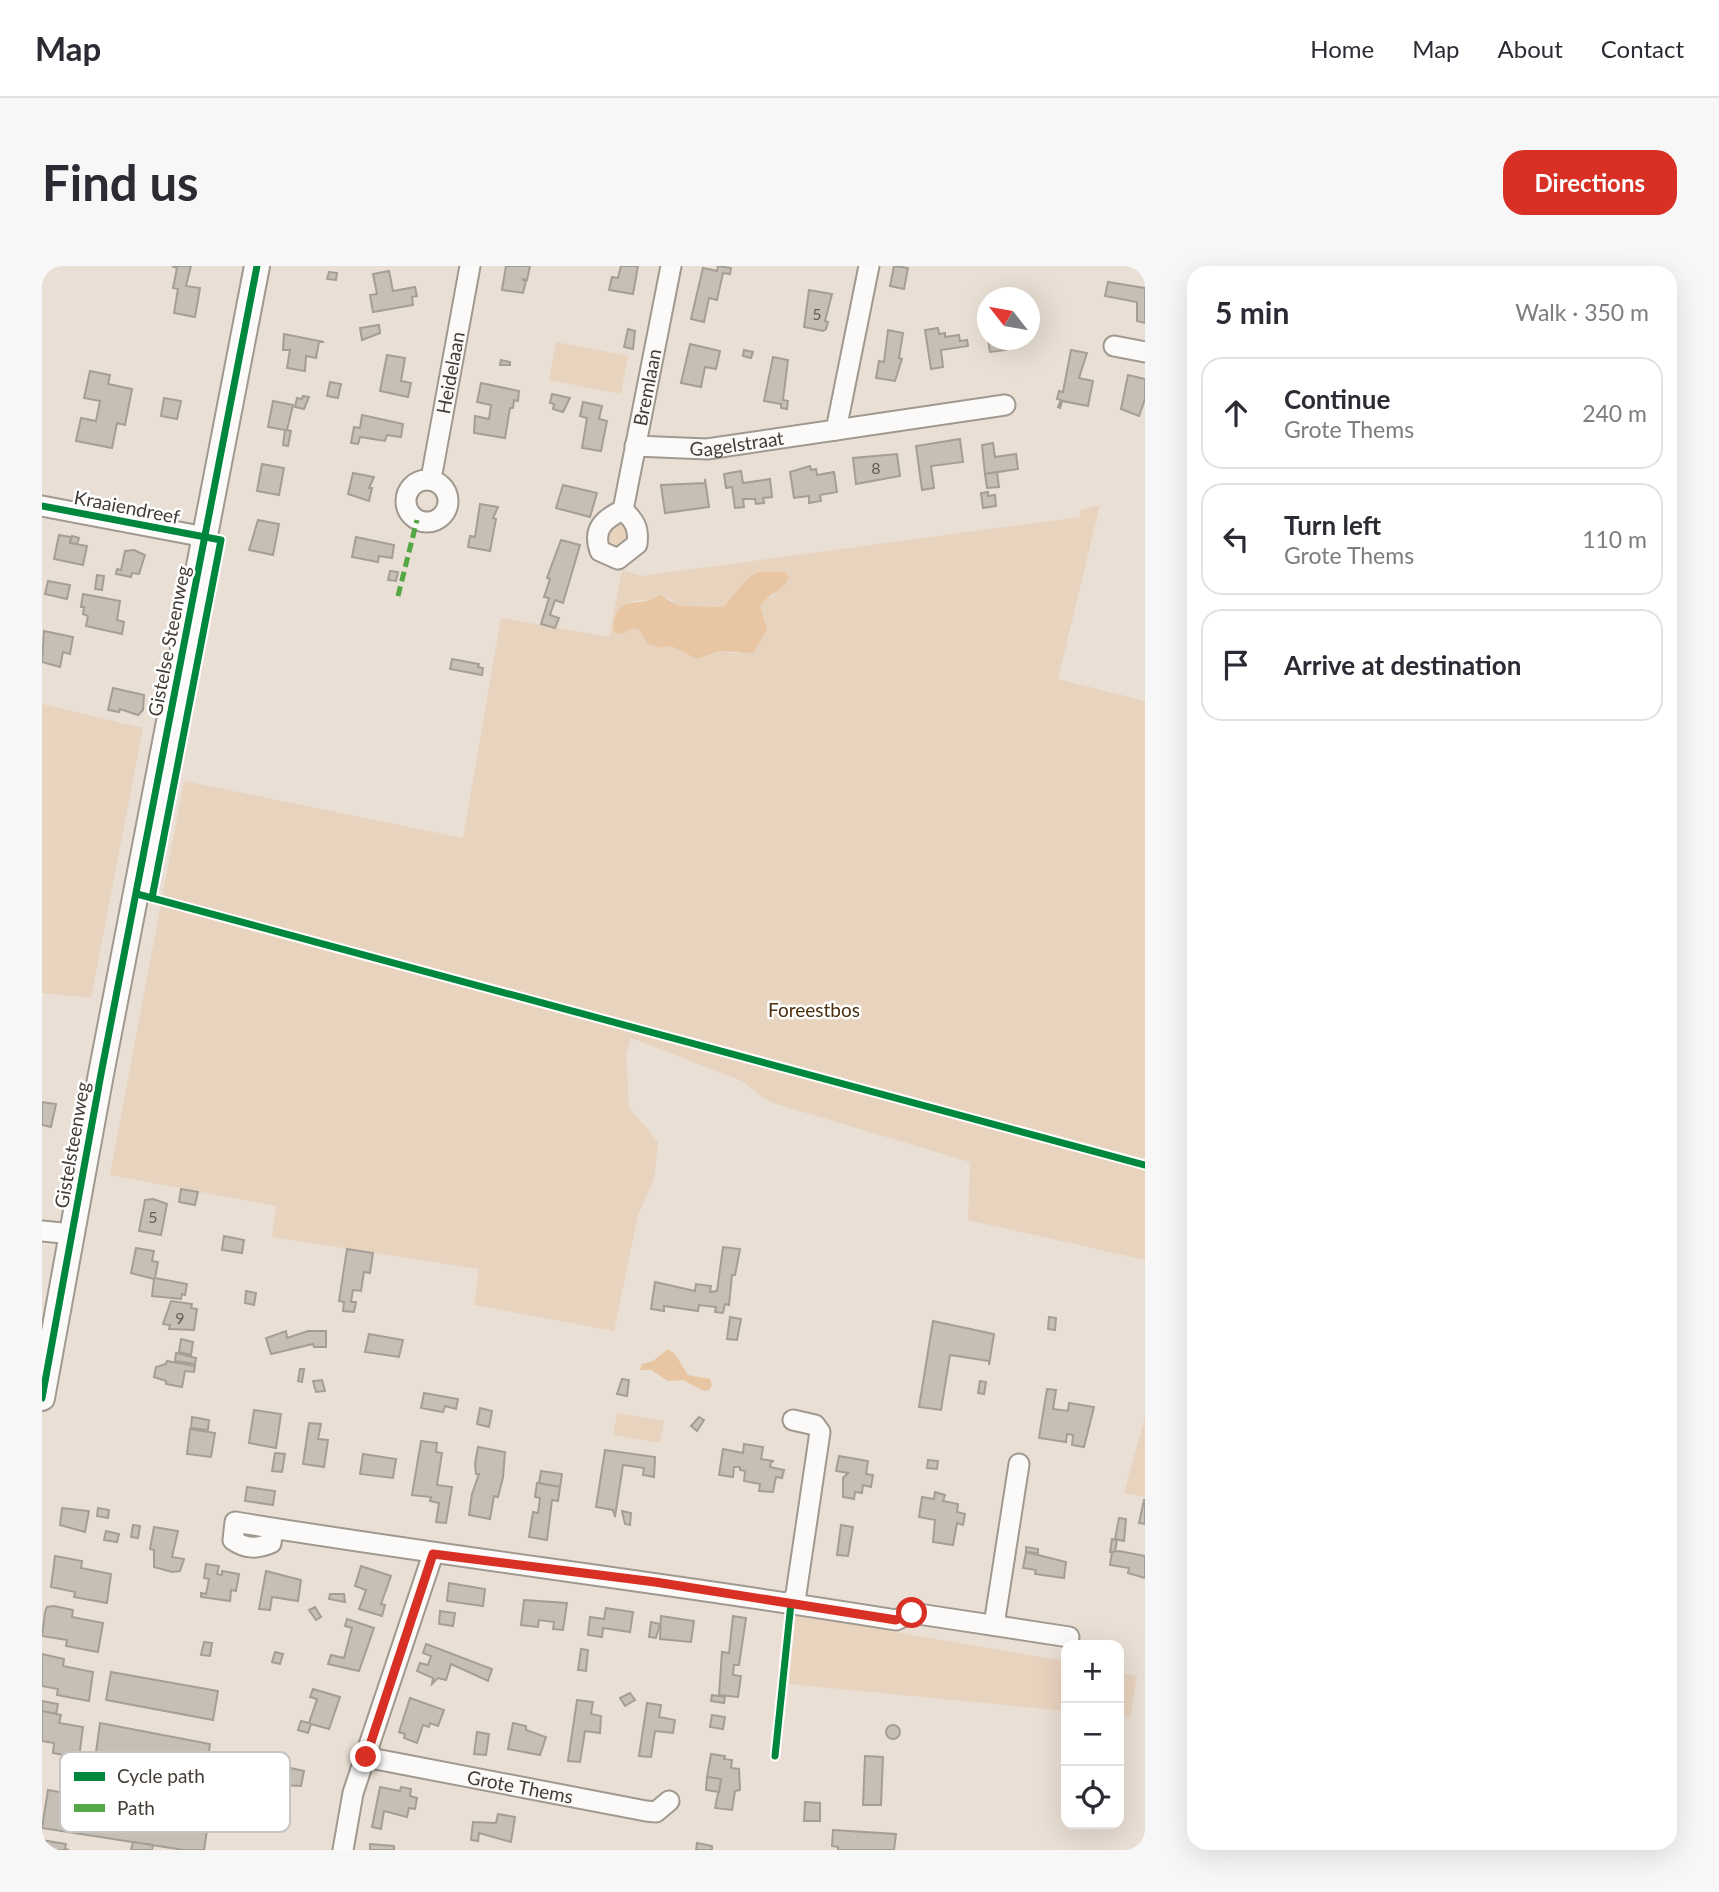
<!DOCTYPE html>
<meta charset="utf-8">
<style>
:root{--surface:#fff;--page:#f7f7f7;--text:#2b2b33;--muted:#7c7c81;--line:#e1e1e2;--accent:#d93025}
body{margin:0;font-family:Lato,sans-serif;background:var(--page);color:var(--text)}
.controls{position:absolute;right:21px;bottom:21px;display:grid;overflow:hidden;border-radius:14px;box-shadow:0 7px 28px #0002}
.controls button{width:63px;height:63px;display:grid;place-items:center;padding:0;border:0;border-bottom:2px solid var(--line);background:var(--surface);color:var(--text);font:35px sans-serif}
.compass{position:absolute;left:935px;top:21px;width:63px;height:63px;border-radius:50%;background:var(--surface);box-shadow:0 7px 28px #0002;rotate:301deg}
.stop{position:absolute;width:21px;height:21px;margin:-16px;border:5px solid #d93025;border-radius:50%;background:#fff}
.stop.end{background:#d93025;border-color:#fff;box-shadow:0 2px 7px #0008}
.list{margin:0;padding:0;list-style:none}
h2{display:flex;justify-content:space-between;align-items:center;height:91px;margin:0;padding:0 28px;font-size:30px}
h2 small{font-size:23px;font-weight:400;color:var(--muted)}
.list li{display:grid;grid-template-columns:46px 1fr auto;gap:21px;align-items:center;box-sizing:border-box;height:112px;margin:0 14px 14px;padding:0 14px;border:2px solid var(--line);border-radius:21px}
.list b{display:block;font-size:26px;white-space:nowrap}
.list p{margin:0;font-size:23px;white-space:nowrap;color:var(--muted)}
.list em{font-size:23px;font-style:normal;color:var(--muted)}
.icon{flex:none;width:38px;height:38px;fill:none;stroke:currentColor;stroke-width:2;stroke-linecap:round;stroke-linejoin:round}
.map{position:relative;flex:none;width:1103px;height:1584px;overflow:hidden;border-radius:21px}
header{display:flex;align-items:center;gap:42px;box-sizing:border-box;height:98px;padding:0 35px;background:var(--surface);border-bottom:2px solid var(--line)}
header strong{font-size:33px}
nav{display:flex;gap:38px;margin-inline-start:auto;font-size:24px}
.intro{display:flex;align-items:center;justify-content:space-between;box-sizing:border-box;height:168px;padding:0 42px}
h1{margin:0;font-size:49px}
.button{padding:18px 32px;border-radius:21px;background:var(--accent);color:#fff;font-size:24px;font-weight:700}
main{display:flex;gap:42px;padding:0 42px}
aside{flex:1;background:var(--surface);border-radius:21px;box-shadow:0 7px 28px #0002}
.map>svg:first-child{display:block}
.green{fill:#e8d3be;fill-rule:evenodd}
.water{fill:#e8c6a4}
.building{fill:#c6bfb6;stroke:#a59e95;stroke-width:2}
.lines{fill:none;stroke-linecap:round;stroke-linejoin:round}
.minor-casing{stroke:#a09990;stroke-width:23}
.major-casing{stroke:#a09990;stroke-width:28}
.minor{stroke:#fcfaf9;stroke-width:19}
.major{stroke:#fcfaf9;stroke-width:24}
.quiet{stroke:#55a644;stroke-width:5;stroke-dasharray:10 5;stroke-linecap:butt}
.cycleway-casing{stroke:#fff;stroke-width:11}
.cycleway{stroke:#00873e;stroke-width:7}
.route{stroke:#d93025;stroke-width:9}
.labels{text-anchor:middle;stroke-width:5;stroke-linejoin:round;paint-order:stroke}
.number-label{font-size:16px;fill:#645d54}
.street-label{font-size:19px;fill:#433c34;stroke:#fff}
.park-label{font-size:19px;fill:#4c2f0b;stroke:#fff}
.key{fill:#fff;stroke:#c7c4c2;stroke-width:2}
.key-label{font-size:19px;fill:#433c34}
</style>
<header>
<strong>Map</strong>
<nav><a>Home</a><a>Map</a><a>About</a><a>Contact</a></nav>
</header>
<div class="intro"><h1>Find us</h1><a class="button">Directions</a></div>
<main>
<div class="map">
<svg width="1103" height="1584" viewBox="0 0 1103 1584">
<rect width="100%" height="100%" fill="#e9dfd4"/>
<g class="green">
<polygon points="514,76 586,90 579,128 507,114"/>
<path d="M1058 239 1016 413 1103 435V994L926 954 928 896 728 836 700 815 589 772 584 789 587 841 616 876 612 913 596 949 572 1065 432 1039 437 1003 230 971 234 940 68 909 142 515 421 572 459 352 567 371 580 304 599 310 1038 251V244ZM703 315 734 329 722 333 717 340 725 363 696 388 678 385 655 393 629 380 619 382 606 378 597 364 591 362 579 368 575 346 591 335 628 332 636 340 683 341Z"/>
<polygon points="575,255 581,256 589,264 581,285 561,277 568,257"/>
<polygon points="0,438 101,462 49,732 0,727"/>
<polygon points="575,1147 622,1155 618,1177 571,1169"/>
<polygon points="1103,1151 1103,1231 1082,1227"/>
<polygon points="754,1349 1022,1395 1024,1445 747,1418"/>
<polygon points="1077,1407 1095,1410 1088,1451 1077,1450"/>
</g>
<g class="water">
<path d="M715 306H743L747 311C740 327 726 327 718 340L725 363 711 387 677 385 655 393 629 380 619 382 606 378 597 364 592 362 579 368 572 366C571 324 600 344 617 329L637 340 682 341 703 315Z"/>
<polygon points="626,1083 633,1088 646,1109 668,1113 670,1119 667,1124 662,1125 641,1114 626,1115 609,1104 598,1104 600,1098 611,1095"/>
</g>
<g class="building">
<polygon points="130,0 149,0 144,20 158,22 153,51 132,47 136,23 131,22 135,2"/>
<polygon points="464,0 488,0 485,14 480,13 484,15 481,27 460,24"/>
<polygon points="579,0 596,0 591,28 567,24 570,11 576,12"/>
<polygon points="676,0 689,2 688,8 681,7 675,34 667,32 662,56 649,53 661,2 675,5"/>
<polygon points="852,0 866,2 862,23 848,20"/>
<polygon points="347,5 351,25 373,21 375,30 370,31 371,39 331,46 328,29 335,28 331,8"/>
<polygon points="287,6 295,7 294,14 285,13"/>
<polygon points="1066,16 1103,22 1103,57 1095,55 1095,36 1063,30"/>
<polygon points="767,24 790,28 783,55 786,56 784,63 781,65 762,61"/>
<polygon points="337,59 338,67 320,74 318,62"/>
<polygon points="896,62 897,68 903,67 903,71 917,69 918,75 925,74 926,80 899,84 901,101 889,103 883,64"/>
<polygon points="586,63 593,65 591,83 582,81"/>
<polygon points="846,64 861,67 857,92 860,93 853,115 834,112 837,95 842,96"/>
<polygon points="242,68 282,76 277,76 274,92 264,90 263,105 245,102 248,84 241,84"/>
<polygon points="946,74 963,74 964,84 948,86"/>
<polygon points="648,78 678,85 674,103 663,101 659,121 639,117"/>
<polygon points="702,84 711,86 709,92 701,90"/>
<polygon points="1029,84 1045,87 1037,112 1051,115 1046,140 1020,135 1018,142 1016,141 1019,134 1015,133 1017,125 1021,126"/>
<polygon points="345,89 363,92 359,115 369,117 366,131 338,125"/>
<polygon points="731,91 746,94 741,134 746,135 745,143 739,142 739,138 722,135"/>
<polygon points="459,94 468,96 468,99 458,99"/>
<polygon points="48,105 68,109 66,118 90,123 83,159 75,157 70,182 34,175 39,152 54,155 58,135 42,132"/>
<polygon points="1086,109 1103,113 1103,133 1097,150 1079,143"/>
<polygon points="288,116 299,118 296,132 285,130"/>
<polygon points="439,117 477,125 476,135 472,134 471,142 468,142 463,172 432,167 433,150 447,153 449,139 435,136"/>
<polygon points="510,128 528,132 521,146 511,143 512,138 508,137"/>
<polygon points="261,130 267,131 262,143 253,141 255,132 260,133"/>
<polygon points="122,132 139,135 135,153 119,150"/>
<polygon points="231,135 251,139 245,164 249,165 246,180 241,179 243,164 226,161"/>
<polygon points="541,136 560,140 557,153 565,155 559,185 540,182 545,152 538,150"/>
<polygon points="320,149 361,158 359,171 345,169 343,175 318,171 316,178 309,177 312,161 318,162"/>
<polygon points="918,173 921,196 889,200 892,222 880,224 874,180"/>
<polygon points="951,177 953,191 974,188 976,203 943,208 940,179"/>
<polygon points="855,188 858,210 814,218 811,192"/>
<polygon points="220,198 242,202 237,229 215,225"/>
<polygon points="768,200 769,204 774,203 775,209 792,206 795,226 778,229 779,235 767,237 767,230 752,232 748,206"/>
<polygon points="699,205 701,217 728,213 730,231 721,232 722,237 714,238 713,233 701,233 702,241 693,242 690,221 684,222 682,208"/>
<polygon points="955,206 957,221 945,222 943,208"/>
<polygon points="311,207 332,211 327,222 330,222 327,235 306,228"/>
<polygon points="663,213 667,241 623,247 619,219 663,217"/>
<polygon points="521,219 555,227 548,251 514,242"/>
<polygon points="946,226 946,230 953,229 954,240 941,242 939,227"/>
<polygon points="438,238 456,241 451,252 454,253 448,285 426,281 428,270 433,271"/>
<polygon points="216,254 237,258 231,289 207,284"/>
<polygon points="17,269 29,271 28,277 45,280 41,299 12,293"/>
<polygon points="30,270 37,272 35,278 28,277"/>
<polygon points="314,271 352,279 350,292 337,290 336,296 310,291"/>
<polygon points="519,274 538,279 521,337 513,334 508,349 517,352 513,362 499,358 507,332 502,331 508,313 505,312"/>
<polygon points="92,284 103,289 97,308 90,307 89,311 74,308 75,303 79,304 83,285"/>
<polygon points="348,305 356,306 354,315 346,314"/>
<polygon points="55,309 62,310 60,324 53,323"/>
<polygon points="6,315 28,319 25,333 3,328"/>
<polygon points="41,328 78,335 75,354 82,356 80,368 44,360 46,350 41,348 42,341 39,341"/>
<polygon points="2,365 31,371 28,388 21,386 18,401 0,396"/>
<polygon points="410,393 437,398 436,401 441,402 440,409 408,403"/>
<polygon points="71,422 102,429 101,444 96,449 78,443 77,446 66,444"/>
<polygon points="0,836 14,838 9,861 0,859"/>
<polygon points="139,923 156,926 153,939 137,936"/>
<polygon points="111,933 125,938 119,969 97,965 103,934"/>
<polygon points="182,970 202,974 200,987 180,984"/>
<polygon points="681,981 698,983 693,1009 690,1009 687,1039 683,1038 681,1047 673,1046 674,1041 657,1039 656,1045 622,1040 622,1045 609,1043 613,1016 653,1025 654,1018 669,1020 668,1026 675,1025"/>
<polygon points="94,982 112,985 110,995 116,996 113,1012 145,1018 143,1029 140,1028 139,1033 110,1030 112,1013 89,1007"/>
<polygon points="305,983 331,987 328,1007 322,1006 319,1025 311,1024 309,1036 314,1036 312,1046 301,1045 302,1036 297,1035"/>
<polygon points="204,1025 214,1027 212,1039 203,1037"/>
<polygon points="129,1035 150,1038 149,1042 155,1043 152,1064 127,1063 128,1059 121,1058"/>
<polygon points="688,1051 699,1053 695,1074 685,1073"/>
<polygon points="1007,1051 1014,1052 1013,1064 1006,1063"/>
<polygon points="891,1055 952,1068 947,1099 947,1095 908,1089 899,1144 877,1141"/>
<polygon points="244,1065 245,1072 266,1065 284,1065 284,1081 272,1081 271,1078 229,1088 224,1072"/>
<polygon points="327,1068 361,1074 357,1091 323,1086"/>
<polygon points="139,1073 151,1076 149,1089 137,1086"/>
<polygon points="134,1087 154,1092 153,1098 133,1095"/>
<polygon points="125,1095 153,1100 152,1106 143,1105 140,1121 124,1118 124,1115 112,1111 114,1101 124,1098"/>
<polygon points="258,1103 262,1103 260,1116 256,1115"/>
<polygon points="580,1113 587,1114 585,1130 575,1128"/>
<polygon points="280,1114 283,1125 274,1126 271,1115"/>
<polygon points="938,1115 944,1116 942,1128 936,1127"/>
<polygon points="1005,1123 1014,1124 1011,1143 1026,1145 1027,1137 1052,1141 1042,1181 1030,1179 1031,1169 1025,1168 1024,1176 997,1172"/>
<polygon points="382,1127 416,1133 414,1143 403,1140 401,1146 379,1142"/>
<polygon points="438,1142 450,1145 447,1161 435,1158"/>
<polygon points="212,1144 239,1148 234,1182 207,1177"/>
<polygon points="150,1151 167,1154 166,1164 149,1162"/>
<polygon points="657,1151 662,1154 655,1165 649,1160"/>
<polygon points="267,1157 279,1158 276,1173 286,1174 282,1201 261,1198"/>
<polygon points="148,1163 173,1167 169,1191 145,1188"/>
<polygon points="379,1175 395,1177 394,1186 400,1187 395,1219 410,1221 404,1257 394,1256 397,1237 388,1235 389,1231 370,1229"/>
<polygon points="702,1178 721,1181 719,1193 732,1195 729,1196 728,1201 742,1204 740,1212 734,1211 731,1226 717,1225 718,1218 702,1215 703,1205 698,1204 698,1201 692,1201 691,1211 677,1209 681,1183 701,1187"/>
<polygon points="436,1181 463,1186 461,1211 456,1231 452,1230 448,1253 427,1249 430,1228 437,1208 434,1208 433,1198"/>
<polygon points="563,1184 613,1191 612,1211 601,1209 602,1202 581,1199 573,1251 571,1244 554,1241"/>
<polygon points="233,1187 243,1188 240,1206 230,1205"/>
<polygon points="321,1188 354,1193 351,1212 318,1208"/>
<polygon points="797,1190 826,1195 824,1208 831,1209 829,1221 821,1219 820,1227 813,1226 812,1233 801,1231 801,1212 806,1207 794,1205"/>
<polygon points="886,1194 896,1195 895,1203 885,1202"/>
<polygon points="499,1205 520,1208 518,1221 497,1217"/>
<polygon points="495,1217 518,1221 516,1235 510,1234 505,1274 487,1271 491,1246 496,1247 498,1232 493,1231"/>
<polygon points="205,1221 233,1225 231,1239 203,1235"/>
<polygon points="893,1226 903,1229 901,1235 916,1238 915,1246 923,1248 921,1259 915,1257 911,1279 891,1276 893,1254 877,1251 880,1231 892,1233"/>
<polygon points="1102,1234 1103,1234 1103,1258 1097,1257"/>
<polygon points="20,1242 47,1245 43,1266 18,1259"/>
<polygon points="56,1242 67,1244 66,1252 55,1250"/>
<polygon points="580,1245 589,1247 588,1259 583,1258"/>
<polygon points="1077,1252 1084,1253 1082,1275 1073,1273"/>
<polygon points="91,1259 98,1260 96,1272 89,1271"/>
<polygon points="799,1259 811,1261 806,1290 795,1289"/>
<polygon points="112,1261 136,1265 130,1291 142,1293 138,1305 130,1306 112,1301 112,1284 108,1283"/>
<polygon points="64,1265 77,1268 75,1276 62,1274"/>
<polygon points="1070,1273 1075,1274 1073,1286 1068,1286"/>
<polygon points="984,1281 996,1283 996,1287 984,1286"/>
<polygon points="1077,1285 1103,1290 1103,1312 1086,1307 1087,1302 1068,1299 1070,1286"/>
<polygon points="984,1286 1024,1296 1022,1312 993,1308 994,1304 981,1302"/>
<polygon points="13,1290 40,1295 39,1302 69,1308 65,1337 32,1331 33,1326 9,1321"/>
<polygon points="164,1298 177,1300 175,1308 180,1309 180,1305 197,1308 194,1325 189,1324 188,1335 159,1331 159,1327 164,1328 167,1313 162,1312"/>
<polygon points="319,1300 349,1310 339,1338 343,1339 340,1350 317,1343 324,1324 313,1320"/>
<polygon points="224,1305 259,1314 256,1335 230,1331 228,1344 217,1343"/>
<polygon points="407,1317 443,1323 441,1340 405,1335"/>
<polygon points="288,1328 302,1328 303,1336 287,1333"/>
<polygon points="482,1334 525,1337 521,1364 511,1363 512,1356 497,1354 496,1361 479,1359"/>
<polygon points="12,1340 31,1344 30,1351 61,1357 56,1386 24,1380 25,1374 0,1370 3,1346 5,1341"/>
<polygon points="273,1341 279,1351 274,1354 267,1344"/>
<polygon points="564,1342 591,1346 588,1366 561,1362 560,1371 546,1369 548,1351 562,1353"/>
<polygon points="398,1345 413,1347 411,1360 397,1358"/>
<polygon points="619,1350 652,1355 649,1376 618,1373"/>
<polygon points="691,1350 704,1352 697,1399 692,1399 691,1409 699,1410 696,1431 677,1429 680,1386 687,1387"/>
<polygon points="305,1353 332,1362 317,1405 286,1398 289,1389 302,1392 310,1362 303,1360"/>
<polygon points="609,1356 618,1358 614,1372 607,1371"/>
<polygon points="162,1376 170,1377 168,1390 159,1389"/>
<polygon points="384,1378 450,1403 446,1415 409,1398 404,1414 396,1412 390,1418 391,1412 375,1405 378,1397 386,1399 389,1390 381,1387"/>
<polygon points="539,1383 546,1384 544,1405 536,1404"/>
<polygon points="233,1386 241,1388 238,1398 230,1396"/>
<polygon points="0,1388 22,1393 21,1400 51,1406 47,1435 15,1429 16,1423 0,1420"/>
<polygon points="69,1406 176,1425 171,1454 64,1434"/>
<polygon points="271,1423 298,1431 287,1463 269,1458 266,1467 256,1464 259,1455 267,1457 275,1433 268,1431"/>
<polygon points="588,1427 593,1434 583,1440 578,1432"/>
<polygon points="670,1429 683,1431 682,1437 669,1435"/>
<polygon points="368,1432 402,1444 396,1460 388,1457 387,1461 381,1459 375,1477 362,1472 363,1468 357,1466"/>
<polygon points="535,1434 551,1436 549,1448 559,1450 558,1467 543,1465 538,1496 526,1495"/>
<polygon points="0,1435 16,1438 14,1448 0,1445"/>
<polygon points="605,1437 619,1439 617,1451 633,1454 631,1467 613,1465 609,1491 597,1490"/>
<polygon points="0,1445 19,1449 17,1457 41,1461 37,1492 11,1487 12,1477 0,1475"/>
<polygon points="670,1449 683,1451 681,1463 668,1461"/>
<polygon points="58,1457 168,1478 164,1507 54,1486"/>
<polygon points="471,1457 484,1460 484,1464 504,1471 498,1489 466,1483"/>
<circle cx="851" cy="1466" r="7"/>
<polygon points="435,1466 447,1468 444,1489 432,1488"/>
<polygon points="669,1488 683,1490 682,1493 690,1494 689,1502 697,1503 698,1524 693,1525 690,1544 673,1542 679,1513 665,1511"/>
<polygon points="823,1490 841,1491 839,1539 821,1539"/>
<polygon points="222,1496 262,1505 259,1520 236,1519 234,1528 223,1526 225,1511 219,1509"/>
<polygon points="665,1511 679,1513 677,1526 664,1524"/>
<polygon points="338,1521 358,1525 359,1521 369,1523 368,1530 375,1532 373,1543 367,1542 365,1551 342,1545 339,1563 330,1561"/>
<polygon points="6,1524 35,1529 33,1544 92,1553 96,1526 169,1537 162,1584 142,1584 0,1562"/>
<polygon points="763,1536 778,1537 778,1555 762,1555"/>
<polygon points="456,1548 473,1551 469,1576 437,1567 436,1575 429,1574 431,1556 454,1557"/>
<polygon points="791,1564 854,1568 852,1584 796,1584 796,1581 790,1580"/>
<polygon points="0,1574 24,1578 23,1583 27,1584 0,1584"/>
<polygon points="91,1576 111,1579 110,1584 89,1584"/>
<polygon points="655,1577 670,1580 670,1584 654,1584"/>
<polygon points="328,1578 352,1580 352,1584 328,1584"/>
</g>
<g class="lines">
<defs>
<g id="minor">
<polyline points="1072,80 1103,86"/>
<polyline points="794,164 827,0"/>
<path id="s1" d="M593 180 665 183 963 139"/>
<path id="s2" d="M389 213 428 0"/>
<circle cx="385" cy="235" r="21"/>
<polyline points="0,240 163,271"/>
<path id="s3" d="M581 244C593 255 597 262 595 278L576 293 558 285C550 263 562 253 581 244L629 0"/>
<polyline points="0,965 30,968"/>
<path d="M231 1263 229 1277C214 1283 204 1283 191 1274L193 1256C413 1292 634 1318 854 1354L870 1347 1027 1371"/>
<polyline points="749,1337 754,1328 778,1166 773,1159 751,1154"/>
<polyline points="952,1359 977,1198"/>
<path id="s4" d="M323 1491 604 1545 614 1546 627 1535"/>
<polyline points="301,1584 311,1527 391,1288"/>
</g>
<polyline id="major" points="0,1132 59,808 215,0"/>
</defs>
<use href="#minor" class="minor-casing"/>
<use href="#major" class="major-casing"/>
<use href="#minor" class="minor"/>
<use href="#major" class="major"/>
<polyline class="quiet" points="356,330 375,254"/>
<defs>
<g id="cycleway">
<polyline points="0,240 179,274 110,632"/>
<polyline points="95,628 1103,899"/>
<polyline points="0,1132 59,808 215,0"/>
<polyline points="733,1490 749,1337"/>
</g>
</defs>
<use href="#cycleway" class="cycleway-casing"/>
<use href="#cycleway" class="cycleway"/>
</g>
<g class="lines">
<polyline class="route" points="324,1491 391,1288 613,1316 854,1354 870,1347"/>
</g>
<g class="labels">
<g class="number-label">
<text x="775" y="54">5</text>
<text x="834" y="208">8</text>
<text x="111" y="957">5</text>
<text x="138" y="1058">9</text>
</g>
<g class="street-label">
<text dy="7" stroke="none"><textPath href="#s2" startOffset="108">Heidelaan</textPath></text>
<text dy="7" stroke="none"><textPath href="#s3" startOffset="261">Bremlaan</textPath></text>
<text dy="7" stroke="none"><textPath href="#s1" startOffset="102">Gagelstraat</textPath></text>
<text transform="translate(85 241) rotate(11)" y="7">Kraaiendreef</text>
<text transform="translate(127 375) rotate(-79)" y="7">Gistelse Steenweg</text>
<text transform="translate(30 879) rotate(-80)" y="7">Gistelsteenweg</text>
<text dy="7" stroke="none"><textPath href="#s4" startOffset="158">Grote Thems</textPath></text>
</g>
<g class="park-label">
<text x="772" y="751">Foreestbos</text>
</g>
</g>
<rect x="18" y="1486" width="230" height="80" rx="10" class="key"/>
<rect x="32" y="1506" width="31" height="9" fill="#00873e"/>
<rect x="32" y="1538" width="31" height="8" fill="#55a644"/>
<g class="key-label">
<text x="75" y="1517">Cycle path</text>
<text x="75" y="1549">Path</text>
</g>
</svg>
<div class="controls">
<button>+</button>
<button>−</button>
<button><svg class="icon" aria-label="locate" viewBox="0 0 24 24"><circle cx="12" cy="12" r="6"/><path d="M12 2v4M12 18v4M2 12h4M18 12h4"/></svg></button>
</div>
<svg class="compass" viewBox="-18 -18 36 36"><path d="M0-13l5 13h-10z" fill="#e53935"/><path d="M0 13l5-13h-10z" fill="#7c7c81"/></svg>
<div class="stop" style="left:870px;top:1347px"></div>
<div class="stop end" style="left:324px;top:1491px"></div>
</div>
<aside>
<h2>5 min<small>Walk · 350 m</small></h2>
<ul class="list">
<li><svg class="icon" aria-label="ahead" viewBox="0 0 24 24"><path d="M12 20V5M6 11l6-6 6 6"/></svg><div><b>Continue</b><p>Grote Thems</p></div><em>240 m</em></li>
<li><svg class="icon" aria-label="left" viewBox="0 0 24 24"><path d="M17 20v-9H6M10 6l-5 5 5 5"/></svg><div><b>Turn left</b><p>Grote Thems</p></div><em>110 m</em></li>
<li><svg class="icon" aria-label="arrive" viewBox="0 0 24 24"><path d="M6 21V4h12l-3 4 3 4H6"/></svg><div><b>Arrive at destination</b></div></li>
</ul>
</aside>
</main>
